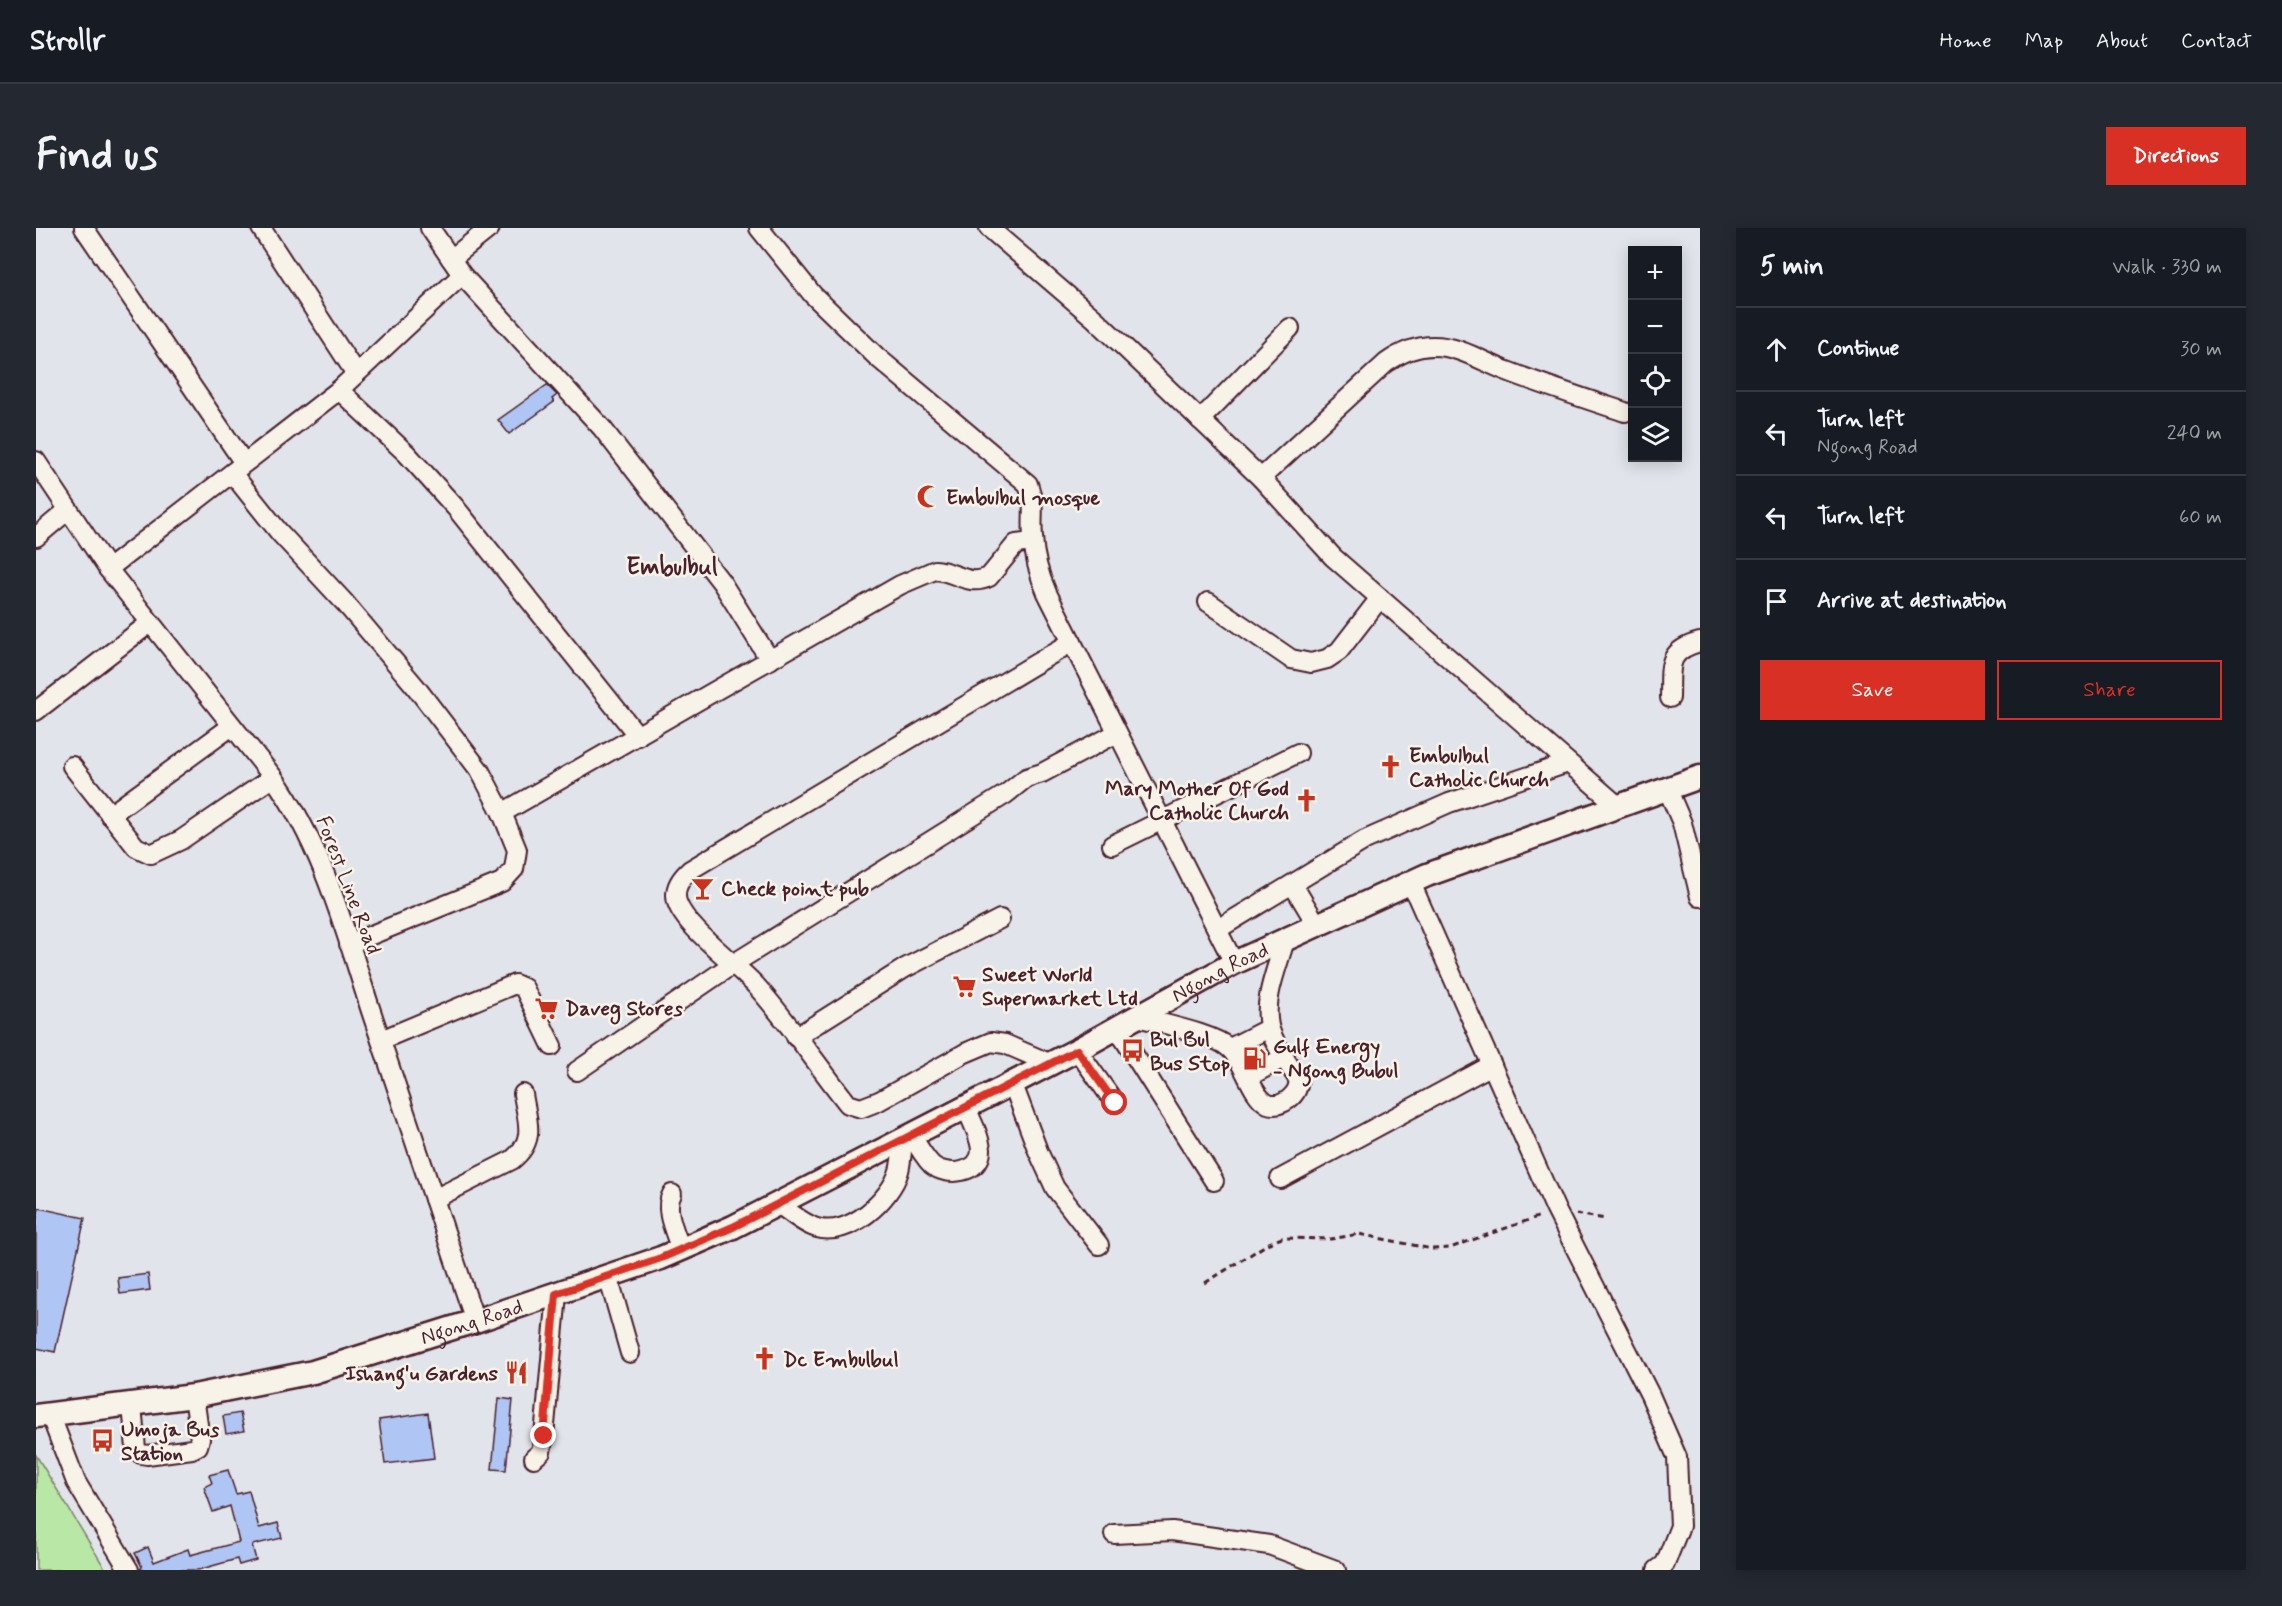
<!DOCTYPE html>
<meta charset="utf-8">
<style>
:root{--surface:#171b24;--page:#242831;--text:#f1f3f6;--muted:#9ea1a6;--line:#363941;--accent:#d93025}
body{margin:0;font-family:Mynerve,sans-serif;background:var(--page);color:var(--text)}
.controls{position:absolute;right:18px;top:18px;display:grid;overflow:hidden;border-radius:0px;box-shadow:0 3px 15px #0003}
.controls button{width:54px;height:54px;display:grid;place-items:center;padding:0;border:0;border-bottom:2px solid var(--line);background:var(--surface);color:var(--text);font:30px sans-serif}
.stop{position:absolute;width:18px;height:18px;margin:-14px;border:4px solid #d93025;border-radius:50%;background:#fff}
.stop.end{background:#d93025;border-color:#fff;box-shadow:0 2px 6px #0008}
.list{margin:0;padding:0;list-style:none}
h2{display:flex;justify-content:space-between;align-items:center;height:78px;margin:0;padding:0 24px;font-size:26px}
h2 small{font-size:20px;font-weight:400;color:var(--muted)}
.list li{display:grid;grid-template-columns:39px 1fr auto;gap:18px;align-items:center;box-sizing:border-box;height:84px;padding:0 24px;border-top:2px solid var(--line)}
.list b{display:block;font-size:22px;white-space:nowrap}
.list p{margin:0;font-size:20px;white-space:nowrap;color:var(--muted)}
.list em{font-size:20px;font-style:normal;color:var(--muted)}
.actions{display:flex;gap:12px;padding:18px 24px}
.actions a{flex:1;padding:14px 0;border:2px solid var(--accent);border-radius:0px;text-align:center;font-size:21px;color:var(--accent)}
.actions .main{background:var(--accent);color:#fff}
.icon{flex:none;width:33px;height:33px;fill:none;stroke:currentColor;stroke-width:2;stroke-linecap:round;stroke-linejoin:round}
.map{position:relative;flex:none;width:1664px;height:1342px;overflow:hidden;border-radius:0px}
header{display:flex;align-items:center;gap:36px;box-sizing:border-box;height:84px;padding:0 30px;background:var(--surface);border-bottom:2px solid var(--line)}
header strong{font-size:28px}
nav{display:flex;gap:33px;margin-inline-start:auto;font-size:21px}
.intro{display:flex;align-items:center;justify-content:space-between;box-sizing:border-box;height:144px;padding:0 36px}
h1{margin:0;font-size:42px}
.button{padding:15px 27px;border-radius:0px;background:var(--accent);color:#fff;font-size:21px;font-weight:700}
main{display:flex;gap:36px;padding:0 36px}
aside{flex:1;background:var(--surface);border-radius:0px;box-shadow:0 3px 15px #0003}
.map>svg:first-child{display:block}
.green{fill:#b8e7a6;stroke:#818368;stroke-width:1.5}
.building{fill:#afc5f3;stroke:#4a1f2b;stroke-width:1.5}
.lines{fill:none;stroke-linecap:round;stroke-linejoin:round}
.minor-casing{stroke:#4a1f2b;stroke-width:22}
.major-casing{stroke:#4a1f2b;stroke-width:27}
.path{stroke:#4a1f2b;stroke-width:3;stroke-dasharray:6 4.5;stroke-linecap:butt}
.minor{stroke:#f7f3e8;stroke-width:18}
.major{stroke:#f7f3e8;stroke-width:22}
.route{stroke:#d93025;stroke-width:8}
.labels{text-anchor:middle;stroke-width:5;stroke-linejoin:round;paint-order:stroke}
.poi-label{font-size:21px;font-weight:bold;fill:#4a1f2b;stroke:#f7f3e8;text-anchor:start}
.street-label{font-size:21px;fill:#4a1f2b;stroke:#f7f3e8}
.quarter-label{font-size:24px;font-weight:bold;fill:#4a1f2b;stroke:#f7f3e8}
</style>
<header>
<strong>Strollr</strong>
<nav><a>Home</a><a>Map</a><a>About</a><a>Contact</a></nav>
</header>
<div class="intro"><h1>Find us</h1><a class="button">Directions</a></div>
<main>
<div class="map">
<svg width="1664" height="1342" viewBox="0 0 1664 1342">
<rect width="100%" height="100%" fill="#e1e5eb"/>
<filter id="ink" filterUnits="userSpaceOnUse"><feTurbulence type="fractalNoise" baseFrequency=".0167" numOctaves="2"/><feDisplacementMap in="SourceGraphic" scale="12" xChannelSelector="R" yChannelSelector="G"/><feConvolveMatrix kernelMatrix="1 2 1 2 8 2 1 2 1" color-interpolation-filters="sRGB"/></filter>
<g filter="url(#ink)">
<polygon class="green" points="0,1227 70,1342 0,1342"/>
<g class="building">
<polygon points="511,157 521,167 516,171 518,174 473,206 462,192"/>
<polygon points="3,980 49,990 19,1124 0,1120 0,994"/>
<polygon points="112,1046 114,1062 84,1066 82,1050"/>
<polygon points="463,1170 477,1172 470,1242 456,1241"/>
<polygon points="204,1185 208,1203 190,1206 187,1188"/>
<polygon points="392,1185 398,1230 349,1236 343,1192"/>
<polygon points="192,1242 200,1266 213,1263 223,1300 242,1295 246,1310 216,1317 220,1332 203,1337 201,1331 162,1342 104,1342 106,1339 99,1325 112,1319 118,1334 152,1321 154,1327 203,1314 194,1278 177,1284 168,1259 176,1255 173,1247"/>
</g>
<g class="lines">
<defs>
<g id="minor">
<polyline points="48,0 208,235"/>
<polyline points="225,0 320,146"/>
<polyline points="394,0 426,47 566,200 686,355 734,432"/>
<path d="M723 0 777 67 841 129 992 256C1000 280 995 286 997 309 998 328 1003 347 1011 365L1198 735"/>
<polyline points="953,0 1059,91 1225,250 1297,329 1582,578"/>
<polyline points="415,31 454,0"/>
<polyline points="303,162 371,226 419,279 602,508"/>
<polyline points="1164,192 1254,100"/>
<path d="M0 233 72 341 237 549C287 618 309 703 335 783 370 886 404 990 439 1093"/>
<polyline points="196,245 243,304 309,375 379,458 444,543 466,585 481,622 478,641 466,654 313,716"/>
<path d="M1225 250 1350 135C1364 125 1380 118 1397 118 1424 118 1447 134 1471 143 1510 158 1550 171 1589 184"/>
<polyline points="0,309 32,282"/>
<polyline points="72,341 303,162 426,47"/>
<polyline points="1172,374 1255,431 1275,435 1291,431 1303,423 1344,370"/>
<path d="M1634 470C1635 439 1629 423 1664 414"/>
<polyline points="0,483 114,395"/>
<polyline points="36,538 100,619 115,626 145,612 237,549"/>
<polyline points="1631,560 1646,595 1664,669"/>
<path d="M466 585 864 357 899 342C919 343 932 359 953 349L980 316 997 314"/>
<polyline points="74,587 196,498"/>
<polyline points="1076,617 1262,525"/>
<polyline points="1375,655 1520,982 1614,1167 1641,1229 1644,1298 1629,1336 1621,1342"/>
<polyline points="1257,657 1281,697"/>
<polyline points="1182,701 1329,612 1413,575 1532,535"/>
<path d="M1102 789C1125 796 1176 805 1193 820 1208 832 1215 868 1232 876 1245 881 1265 866 1262 851 1253 837 1236 813 1233 798 1227 770 1242 738 1249 712"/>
<polyline points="1081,800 1178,953"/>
<polyline points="760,809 869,740 964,691"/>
<polyline points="345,812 479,756 488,760 516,818"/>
<polyline points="1194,820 1233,800"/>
<polyline points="1041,822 1079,875"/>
<path d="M1013 835 969 816 955 814 929 825 843 873 825 880 812 876C782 838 754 796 722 760 703 738 649 700 641 674 637 660 645 650 654 642L1036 414"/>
<polyline points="541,843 697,736 970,566 990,550 1006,545 1081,505"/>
<polyline points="1212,849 1249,829"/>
<polyline points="976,854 1002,923 1019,960 1063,1017"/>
<path d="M875 906C881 917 887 928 896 937 910 949 945 946 945 922 944 908 935 891 929 878"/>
<polyline points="1244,951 1456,837"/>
<path d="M636 966C627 981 640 1006 645 1022"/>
<path d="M398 971 476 932C501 912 491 893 487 866"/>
<path d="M741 975C753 983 767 996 781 1000 813 1010 855 971 863 943 866 932 866 920 867 910"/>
<polyline points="572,1048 594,1125"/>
<polyline points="96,1177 100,1221 105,1226 111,1227 156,1221 162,1218 164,1211 158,1168"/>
<polyline points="14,1186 40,1254 93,1342"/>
<polyline points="498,1230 505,1224 508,1208 521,1066"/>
<polyline points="1078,1306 1136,1303 1233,1317 1300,1342"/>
</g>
<g id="major">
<path id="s1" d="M0 1188 158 1168 277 1144 439 1093 625 1030 697 999 1041 822 1198 735 1391 647 1664 549"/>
</g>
</defs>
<use href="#minor" class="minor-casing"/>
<use href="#major" class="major-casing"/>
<g class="path">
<polyline points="1540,986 1570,991"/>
<polyline points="1169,1055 1233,1015 1246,1010 1295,1011 1323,1006 1396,1021 1414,1020 1504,988"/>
</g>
<use href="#minor" class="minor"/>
<use href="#major" class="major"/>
</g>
</g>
<g class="lines" filter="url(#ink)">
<polyline class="route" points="508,1208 520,1066 625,1030 697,999 1041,822 1079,875"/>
</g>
<defs>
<symbol id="mosque-bare" viewBox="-9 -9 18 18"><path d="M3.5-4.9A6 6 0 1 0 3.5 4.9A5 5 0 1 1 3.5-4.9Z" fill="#c8321e" stroke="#f7f3e8" stroke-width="2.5" paint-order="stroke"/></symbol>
<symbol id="church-bare" viewBox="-9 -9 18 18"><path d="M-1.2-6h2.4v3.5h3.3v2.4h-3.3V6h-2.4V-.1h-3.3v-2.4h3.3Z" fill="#c8321e" stroke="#f7f3e8" stroke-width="2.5" paint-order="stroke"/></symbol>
<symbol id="bar-bare" viewBox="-9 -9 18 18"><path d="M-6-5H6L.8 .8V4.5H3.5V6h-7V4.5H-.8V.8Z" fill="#c8321e" stroke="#f7f3e8" stroke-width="2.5" paint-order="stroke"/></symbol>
<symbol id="supermarket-bare" viewBox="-9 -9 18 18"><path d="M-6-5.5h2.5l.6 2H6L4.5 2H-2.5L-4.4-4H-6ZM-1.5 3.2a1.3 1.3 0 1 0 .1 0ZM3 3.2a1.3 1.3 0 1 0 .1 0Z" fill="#c8321e" stroke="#f7f3e8" stroke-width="2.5" paint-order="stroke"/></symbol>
<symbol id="bus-bare" viewBox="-9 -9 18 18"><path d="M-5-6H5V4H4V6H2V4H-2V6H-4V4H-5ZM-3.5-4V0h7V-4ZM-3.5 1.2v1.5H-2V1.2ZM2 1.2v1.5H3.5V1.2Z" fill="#c8321e" stroke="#f7f3e8" stroke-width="2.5" paint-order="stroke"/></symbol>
<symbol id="fuel-bare" viewBox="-9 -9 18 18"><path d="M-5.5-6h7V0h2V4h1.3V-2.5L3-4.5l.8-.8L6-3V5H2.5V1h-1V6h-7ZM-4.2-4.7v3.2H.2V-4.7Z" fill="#c8321e" stroke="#f7f3e8" stroke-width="2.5" paint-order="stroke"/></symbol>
<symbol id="restaurant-bare" viewBox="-9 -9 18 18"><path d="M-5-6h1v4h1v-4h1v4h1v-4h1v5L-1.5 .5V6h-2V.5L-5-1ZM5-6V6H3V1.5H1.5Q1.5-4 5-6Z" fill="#c8321e" stroke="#f7f3e8" stroke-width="2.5" paint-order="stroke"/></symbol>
</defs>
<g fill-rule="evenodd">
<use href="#mosque-bare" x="876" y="252" width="33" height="33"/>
<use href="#church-bare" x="1338" y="522" width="33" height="33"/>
<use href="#church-bare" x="1254" y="556" width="33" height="33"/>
<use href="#bar-bare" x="650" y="644" width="33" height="33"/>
<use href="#supermarket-bare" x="912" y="742" width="33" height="33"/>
<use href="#supermarket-bare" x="494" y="764" width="33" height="33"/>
<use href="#bus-bare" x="1080" y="806" width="33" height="33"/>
<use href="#fuel-bare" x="1202" y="814" width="33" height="33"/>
<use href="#church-bare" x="712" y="1114" width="33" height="33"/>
<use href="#restaurant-bare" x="464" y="1128" width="33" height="33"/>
<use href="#bus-bare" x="50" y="1196" width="33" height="33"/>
</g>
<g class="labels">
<g class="poi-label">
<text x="910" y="276">Embulbul mosque</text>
<text x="1373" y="534">Embulbul<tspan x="1373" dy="24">Catholic Church</tspan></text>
<text x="1253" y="567" text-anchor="end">Mary Mother Of God<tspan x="1253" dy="24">Catholic Church</tspan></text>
<text x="685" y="667">Check point pub</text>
<text x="946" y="753">Sweet World<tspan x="946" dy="24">Supermarket Ltd</tspan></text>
<text x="529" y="787">Daveg Stores</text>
<text x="1114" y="818">Bul Bul<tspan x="1114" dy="24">Bus Stop</tspan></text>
<text x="1237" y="825">Gulf Energy<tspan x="1237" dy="24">- Ngong Bubul</tspan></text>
<text x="747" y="1138">Dc Embulbul</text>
<text x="462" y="1152" text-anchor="end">Ishang'u Gardens</text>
<text x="85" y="1208">Umoja Bus<tspan x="85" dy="24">Station</tspan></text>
</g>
<g class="street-label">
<text transform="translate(313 657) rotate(69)" y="7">Forest Line Road</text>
<text dy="7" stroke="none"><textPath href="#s1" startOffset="1275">Ngong Road</textPath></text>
<text dy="7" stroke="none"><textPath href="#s1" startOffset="447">Ngong Road</textPath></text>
</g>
<g class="quarter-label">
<text x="636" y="346">Embulbul</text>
</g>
</g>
</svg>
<div class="controls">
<button>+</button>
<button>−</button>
<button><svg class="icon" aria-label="locate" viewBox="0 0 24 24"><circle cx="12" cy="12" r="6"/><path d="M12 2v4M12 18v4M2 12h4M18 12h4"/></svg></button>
<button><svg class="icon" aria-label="layers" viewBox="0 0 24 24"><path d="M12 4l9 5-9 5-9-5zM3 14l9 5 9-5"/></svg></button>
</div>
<div class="stop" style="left:1079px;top:875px"></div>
<div class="stop end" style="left:508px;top:1208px"></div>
</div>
<aside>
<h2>5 min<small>Walk · 330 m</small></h2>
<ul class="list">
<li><svg class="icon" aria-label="ahead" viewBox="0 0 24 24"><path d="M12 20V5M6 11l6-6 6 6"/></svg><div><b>Continue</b></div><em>30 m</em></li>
<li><svg class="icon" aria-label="left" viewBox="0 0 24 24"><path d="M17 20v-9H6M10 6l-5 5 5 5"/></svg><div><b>Turn left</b><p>Ngong Road</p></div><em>240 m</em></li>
<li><svg class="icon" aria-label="left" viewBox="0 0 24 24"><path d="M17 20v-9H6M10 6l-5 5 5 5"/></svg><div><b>Turn left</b></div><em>60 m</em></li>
<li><svg class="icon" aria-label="arrive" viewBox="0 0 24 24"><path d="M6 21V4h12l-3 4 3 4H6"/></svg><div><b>Arrive at destination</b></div></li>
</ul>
<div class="actions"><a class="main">Save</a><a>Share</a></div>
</aside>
</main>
